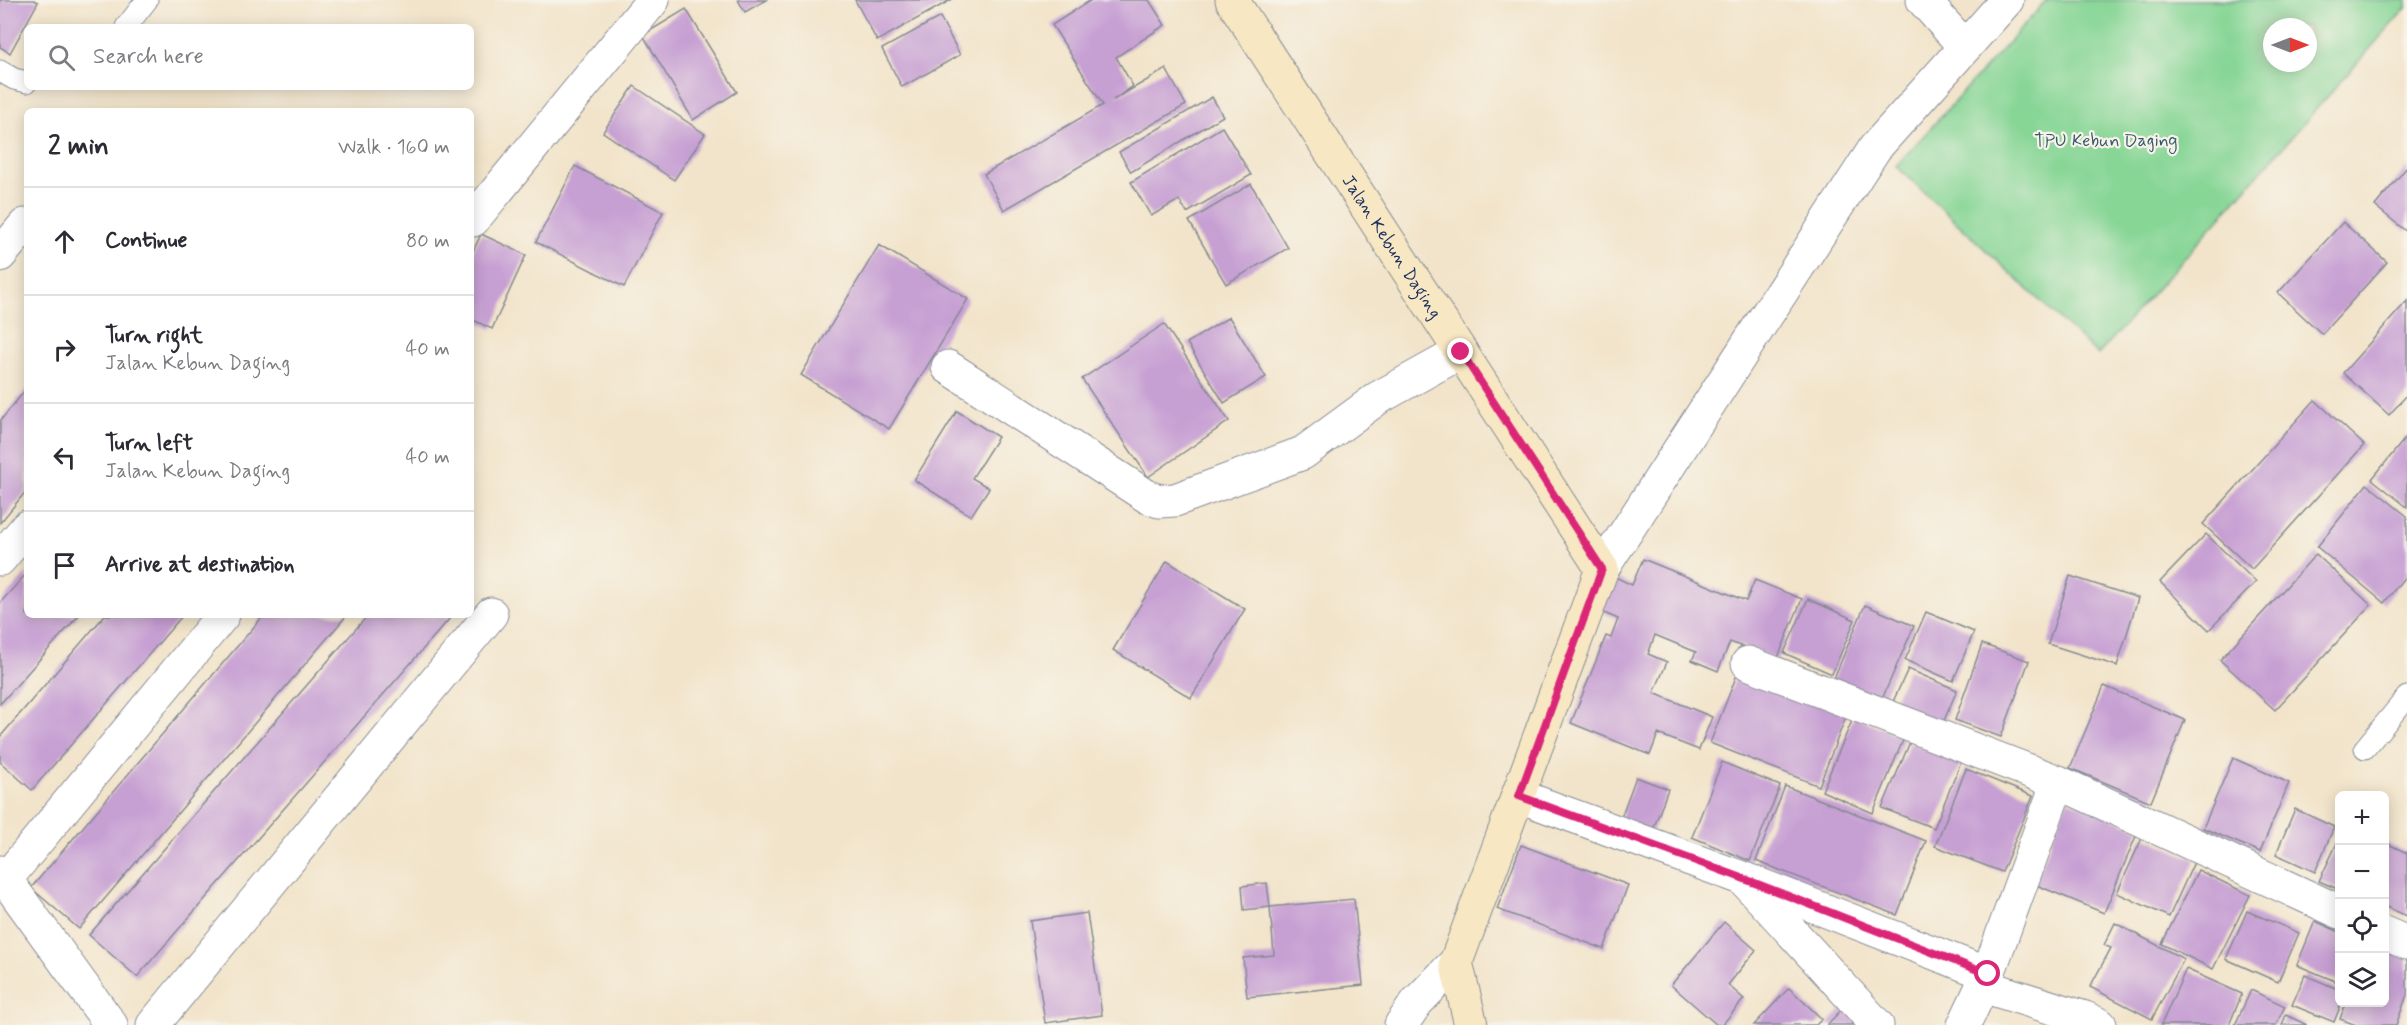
<!DOCTYPE html>
<meta charset="utf-8">
<style>
:root{--surface:#fff;--page:#f7f7f7;--text:#2b2b33;--muted:#7c7c81;--line:#e1e1e2}
body{margin:0;font-family:Mynerve,sans-serif;background:var(--page);color:var(--text)}
.controls{position:absolute;right:18px;bottom:18px;display:grid;overflow:hidden;border-radius:9px;box-shadow:0 3px 15px #0003}
.controls button{width:54px;height:54px;display:grid;place-items:center;padding:0;border:0;border-bottom:2px solid var(--line);background:var(--surface);color:var(--text);font:30px sans-serif}
.compass{position:absolute;left:2263px;top:18px;width:54px;height:54px;border-radius:50%;background:var(--surface);box-shadow:0 3px 15px #0003;rotate:90deg}
.stop{position:absolute;width:18px;height:18px;margin:-14px;border:4px solid #db2777;border-radius:50%;background:#fff}
.stop.end{background:#db2777;border-color:#fff;box-shadow:0 2px 6px #0008}
.list{margin:0;padding:0;list-style:none}
h2{display:flex;justify-content:space-between;align-items:center;height:78px;margin:0;padding:0 24px;font-size:26px}
h2 small{font-size:20px;font-weight:400;color:var(--muted)}
.list li{display:grid;grid-template-columns:39px 1fr auto;gap:18px;align-items:center;box-sizing:border-box;height:108px;padding:0 24px;border-top:2px solid var(--line)}
.list b{display:block;font-size:22px;white-space:nowrap}
.list p{margin:0;font-size:20px;white-space:nowrap;color:var(--muted)}
.list em{font-size:20px;font-style:normal;color:var(--muted)}
.icon{flex:none;width:33px;height:33px;fill:none;stroke:currentColor;stroke-width:2;stroke-linecap:round;stroke-linejoin:round}
.map{position:relative;flex:none;width:2407px;height:1025px;overflow:hidden}
.search{position:absolute;background:var(--surface);box-shadow:0 3px 15px #0003;left:24px;top:24px;width:450px;height:66px;display:flex;align-items:center;gap:15px;box-sizing:border-box;padding:0 21px;border-radius:9px;color:var(--muted);font-size:22px}
.panel{position:absolute;background:var(--surface);box-shadow:0 3px 15px #0003;left:24px;top:108px;width:450px;height:510px;border-radius:9px}
.map>svg:first-child{display:block}
.green{fill:#87d696;stroke:#51827a;stroke-width:1.5;fill-rule:evenodd}
.building{fill:#c69fd3}
.lines{fill:none;stroke-linecap:round;stroke-linejoin:round}
.lane-casing{stroke:#868a94;stroke-width:23}
.street-casing{stroke:#868a94;stroke-width:35}
.secondary-casing{stroke:#868a94;stroke-width:35}
.lane{stroke:#fff;stroke-width:21}
.street{stroke:#fff;stroke-width:33}
.secondary{stroke:#f7e8c3;stroke-width:33}
.route{stroke:#db2777;stroke-width:8}
.labels{text-anchor:middle;stroke-width:4.5;stroke-linejoin:round;paint-order:stroke}
.park-label{font-size:18px;fill:#36596c;stroke:#f7f3e8}
.street-label{font-size:18px;fill:#1b2f5e;stroke:#f7f3e8}
</style>
<div class="map">
<svg width="2407" height="1025" viewBox="0 0 2407 1025">
<rect width="100%" height="100%" fill="#f7f3e8"/>
<filter id="ink" filterUnits="userSpaceOnUse"><feTurbulence type="fractalNoise" baseFrequency=".0167" numOctaves="2"/><feDisplacementMap in="SourceGraphic" scale="12" xChannelSelector="R" yChannelSelector="G"/><feConvolveMatrix kernelMatrix="1 2 1 2 8 2 1 2 1" color-interpolation-filters="sRGB"/></filter>
<filter id="wash" filterUnits="userSpaceOnUse"><feTurbulence type="fractalNoise" baseFrequency=".008" numOctaves="4" result="noise"/><feDisplacementMap in="SourceGraphic" scale="24" xChannelSelector="R" yChannelSelector="G"/><feGaussianBlur stdDeviation="1.35" result="paint"/><feColorMatrix in="noise" values="0 0 0 0 0 0 0 0 0 0 0 0 0 0 0 0 0 1.4 0 .05"/><feComposite in="paint" operator="in"/></filter>
<g filter="url(#wash)">
<rect width="100%" height="100%" fill="#f2e4ca"/>
<path class="green" d="M2047 0H2407V7L2098 355 1896 166ZM2272 27H2308V63H2272Z"/>
<g id="blocks">
<g class="building">
<polygon points="0,0 34,0 38,2 10,53 0,47"/>
<polygon points="738,0 766,0 745,12"/>
<polygon points="855,0 951,0 877,41"/>
<polygon points="1091,0 1149,0 1165,25 1116,57 1133,86 1113,100 1166,69 1186,105 1004,210 984,174 1103,105 1052,25"/>
<polygon points="686,9 737,92 693,120 643,35"/>
<polygon points="940,17 960,55 902,87 882,49"/>
<polygon points="634,86 705,134 674,180 603,132"/>
<polygon points="1212,97 1223,116 1131,172 1119,152"/>
<polygon points="1222,127 1251,175 1187,213 1179,200 1151,216 1131,182"/>
<polygon points="575,166 663,212 624,287 536,242"/>
<polygon points="2407,167 2407,232 2375,206"/>
<polygon points="1251,184 1288,248 1226,284 1189,221"/>
<polygon points="2343,222 2387,262 2322,334 2278,293"/>
<polygon points="481,234 526,255 492,329 471,319 471,256"/>
<polygon points="879,245 968,299 889,429 801,375"/>
<polygon points="2407,301 2407,395 2389,415 2343,373"/>
<polygon points="1229,317 1266,377 1224,403 1187,343"/>
<polygon points="1164,324 1229,421 1148,477 1082,379"/>
<polygon points="27,388 27,490 0,523 0,421"/>
<polygon points="2315,400 2364,445 2252,569 2203,524"/>
<polygon points="957,411 998,437 972,478 989,488 971,516 914,480"/>
<polygon points="2407,436 2407,507 2372,479"/>
<polygon points="2367,484 2407,516 2407,574 2384,603 2317,547"/>
<polygon points="2206,534 2256,582 2209,630 2160,582"/>
<polygon points="2316,554 2371,605 2275,710 2220,660"/>
<polygon points="1643,559 1746,601 1755,580 1802,599 1777,660 1730,642 1718,671 1692,660 1696,652 1655,635 1648,654 1667,662 1654,693 1712,717 1699,750 1658,734 1650,755 1571,723 1606,636 1611,638 1618,619 1597,610 1611,575 1632,585"/>
<polygon points="1167,561 1245,609 1191,698 1113,650"/>
<polygon points="27,573 27,615 79,615 0,704 0,603"/>
<polygon points="2070,576 2138,598 2117,666 2048,644"/>
<polygon points="1808,599 1855,620 1832,674 1784,653"/>
<polygon points="1865,605 1914,626 1879,706 1831,685"/>
<polygon points="1926,612 1974,632 1953,681 1905,660"/>
<polygon points="105,615 183,615 32,790 0,762 0,737"/>
<polygon points="264,615 347,615 79,929 31,888"/>
<polygon points="368,615 451,617 137,977 89,935"/>
<polygon points="1982,644 2029,661 2001,737 1955,720"/>
<polygon points="1908,669 1957,690 1940,730 1890,708"/>
<polygon points="1738,672 1847,714 1819,786 1710,743"/>
<polygon points="2104,686 2185,720 2151,802 2070,768"/>
<polygon points="1854,716 1904,738 1873,813 1822,791"/>
<polygon points="1910,742 1961,762 1934,828 1882,808"/>
<polygon points="2233,758 2289,783 2260,852 2203,828"/>
<polygon points="1722,762 1780,786 1750,861 1692,837"/>
<polygon points="1966,769 2033,796 2002,872 1935,846"/>
<polygon points="1636,777 1668,789 1649,841 1617,828"/>
<polygon points="1785,786 1926,841 1897,915 1756,861"/>
<polygon points="2068,800 2139,829 2104,913 2034,884"/>
<polygon points="2295,809 2334,827 2315,872 2276,854"/>
<polygon points="2143,836 2195,860 2169,917 2117,893"/>
<polygon points="2340,837 2340,890 2319,881"/>
<polygon points="2384,842 2407,853 2407,916 2384,906"/>
<polygon points="1521,845 1628,885 1604,949 1497,909"/>
<polygon points="2198,870 2250,895 2213,969 2162,944"/>
<polygon points="1267,883 1270,907 1244,910 1242,886"/>
<polygon points="1354,899 1363,985 1247,997 1243,958 1274,955 1270,907"/>
<polygon points="2247,911 2299,933 2278,982 2226,959"/>
<polygon points="1087,913 1102,1015 1045,1023 1030,921"/>
<polygon points="2315,921 2340,932 2340,983 2297,965"/>
<polygon points="1724,922 1756,950 1728,985 1744,999 1722,1025 1717,1025 1671,985"/>
<polygon points="2115,923 2184,959 2152,1019 2090,987 2111,948 2104,945"/>
<polygon points="2384,947 2407,955 2407,995 2396,1025 2356,1025 2340,1019 2346,1002 2384,1002"/>
<polygon points="2186,969 2242,994 2229,1025 2161,1025"/>
<polygon points="2305,975 2340,990 2340,1002 2342,1002 2334,1022 2292,1005"/>
<polygon points="1789,988 1822,1019 1816,1025 1754,1025"/>
<polygon points="2251,990 2285,1006 2276,1025 2235,1025"/>
<polygon points="1843,1008 1860,1025 1827,1025"/>
<polygon points="2286,1015 2307,1025 2282,1025"/>
</g>
</g>
</g>
<g filter="url(#ink)">
<use href="#blocks" fill-opacity="0" stroke="#868a94" stroke-width="1.5"/>
<g class="lines">
<defs>
<g id="lane">
<polyline points="126,27 147,0"/>
<polyline points="0,71 14,79 27,82"/>
<polyline points="2365,748 2407,697"/>
</g>
<g id="street">
<polyline points="1923,0 1964,46"/>
<polyline points="473,220 653,0"/>
<polyline points="0,255 25,225"/>
<polyline points="948,367 1148,497 1159,501 1175,500 1303,453 1378,398 1461,352"/>
<polyline points="0,559 27,527"/>
<polyline points="1602,569 1875,148 2007,0"/>
<polyline points="1748,663 2058,782 2340,912"/>
<polyline points="1519,796 1742,878 1988,974"/>
<polyline points="0,872 111,1025"/>
<polyline points="5,880 223,615"/>
<polyline points="1747,883 1877,1025"/>
<polyline points="2384,933 2407,943"/>
<polyline points="1983,986 2085,1018 2100,1025"/>
<polyline points="153,1025 491,614"/>
<polyline points="1401,1025 1417,1002 1456,962"/>
<polyline points="1964,1025 1988,974 2058,782"/>
</g>
<g id="secondary">
<path id="s1" d="M1232 0 1602 569 1456 962 1471 1025"/>
</g>
</defs>
<use href="#lane" class="lane-casing"/>
<use href="#street" class="street-casing"/>
<use href="#secondary" class="secondary-casing"/>
<use href="#lane" class="lane"/>
<use href="#street" class="street"/>
<use href="#secondary" class="secondary"/>
</g>
</g>
<g class="lines" filter="url(#ink)">
<polyline class="route" points="1461,352 1602,569 1519,796 1742,878 1988,974"/>
</g>
<g class="labels">
<g class="park-label">
<text x="2106" y="146">TPU Kebun Daging</text>
</g>
<g class="street-label">
<text dy="6" stroke="none"><textPath href="#s1" startOffset="294">Jalan Kebun Daging</textPath></text>
</g>
</g>
</svg>
<div class="controls">
<button>+</button>
<button>−</button>
<button><svg class="icon" aria-label="locate" viewBox="0 0 24 24"><circle cx="12" cy="12" r="6"/><path d="M12 2v4M12 18v4M2 12h4M18 12h4"/></svg></button>
<button><svg class="icon" aria-label="layers" viewBox="0 0 24 24"><path d="M12 4l9 5-9 5-9-5zM3 14l9 5 9-5"/></svg></button>
</div>
<svg class="compass" viewBox="-18 -18 36 36"><path d="M0-13l5 13h-10z" fill="#e53935"/><path d="M0 13l5-13h-10z" fill="#7c7c81"/></svg>
<div class="stop" style="left:1988px;top:974px"></div>
<div class="stop end" style="left:1461px;top:352px"></div>
<div class="search"><svg class="icon" aria-label="search" viewBox="0 0 24 24"><circle cx="10" cy="10" r="6"/><path d="M15 15l6 6"/></svg>Search here</div>
<section class="panel">
<h2>2 min<small>Walk · 160 m</small></h2>
<ul class="list">
<li><svg class="icon" aria-label="ahead" viewBox="0 0 24 24"><path d="M12 20V5M6 11l6-6 6 6"/></svg><div><b>Continue</b></div><em>80 m</em></li>
<li><svg class="icon" aria-label="right" viewBox="0 0 24 24"><path d="M7 20v-9h11M14 6l5 5-5 5"/></svg><div><b>Turn right</b><p>Jalan Kebun Daging</p></div><em>40 m</em></li>
<li><svg class="icon" aria-label="left" viewBox="0 0 24 24"><path d="M17 20v-9H6M10 6l-5 5 5 5"/></svg><div><b>Turn left</b><p>Jalan Kebun Daging</p></div><em>40 m</em></li>
<li><svg class="icon" aria-label="arrive" viewBox="0 0 24 24"><path d="M6 21V4h12l-3 4 3 4H6"/></svg><div><b>Arrive at destination</b></div></li>
</ul>
</section>
</div>
